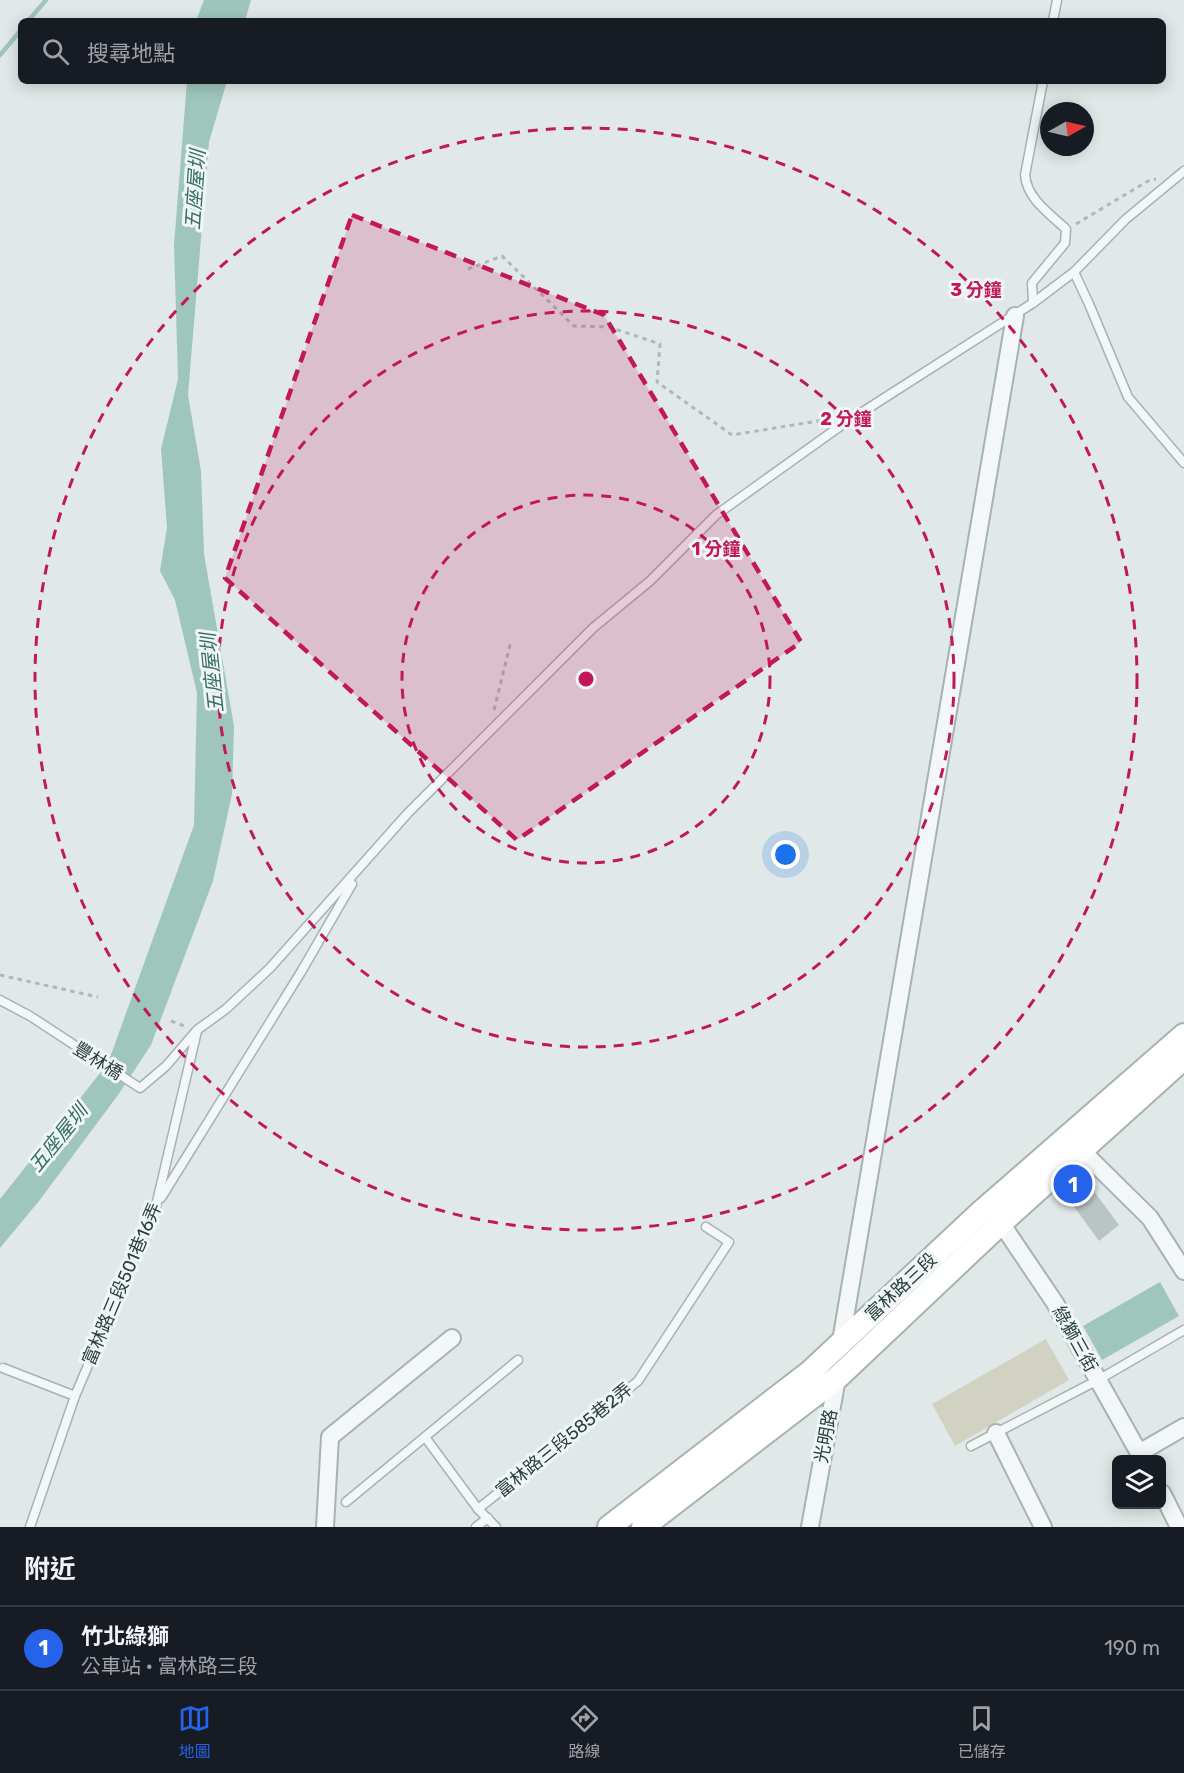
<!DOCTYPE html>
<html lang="zh-TW">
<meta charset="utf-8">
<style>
:root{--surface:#171b24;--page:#20242c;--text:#f1f3f6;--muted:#9ea1a6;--line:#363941;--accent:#2563eb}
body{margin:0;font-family:Rubik,"Noto Sans TC",sans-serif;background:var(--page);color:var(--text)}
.controls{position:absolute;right:18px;bottom:18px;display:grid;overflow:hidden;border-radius:9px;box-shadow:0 3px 15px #0003}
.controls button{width:54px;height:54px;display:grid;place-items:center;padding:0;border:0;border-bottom:2px solid var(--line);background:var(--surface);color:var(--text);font:30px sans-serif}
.compass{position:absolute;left:1040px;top:102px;width:54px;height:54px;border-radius:50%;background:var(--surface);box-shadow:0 3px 15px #0003;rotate:82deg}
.you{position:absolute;left:786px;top:855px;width:21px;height:21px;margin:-15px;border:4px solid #fff;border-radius:50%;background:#1a73e8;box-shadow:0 0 0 9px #1a73e833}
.badge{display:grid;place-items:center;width:39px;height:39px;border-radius:50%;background:var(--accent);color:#fff;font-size:20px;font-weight:700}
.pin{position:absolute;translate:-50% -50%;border:3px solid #fff;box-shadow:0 2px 6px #0006}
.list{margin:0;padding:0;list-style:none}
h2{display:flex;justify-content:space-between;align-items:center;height:78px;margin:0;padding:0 24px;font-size:26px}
h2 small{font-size:20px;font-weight:400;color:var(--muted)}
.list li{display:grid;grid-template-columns:39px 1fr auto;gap:18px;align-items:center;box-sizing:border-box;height:84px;padding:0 24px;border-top:2px solid var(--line)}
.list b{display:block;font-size:22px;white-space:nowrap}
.list p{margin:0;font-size:20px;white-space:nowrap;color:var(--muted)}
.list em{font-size:20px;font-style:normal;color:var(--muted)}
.icon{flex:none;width:33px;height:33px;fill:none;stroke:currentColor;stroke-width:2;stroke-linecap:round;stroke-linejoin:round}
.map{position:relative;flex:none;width:1184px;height:1527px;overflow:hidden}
.search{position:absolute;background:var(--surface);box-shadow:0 3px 15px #0003;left:18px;right:18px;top:18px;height:66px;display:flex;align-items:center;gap:15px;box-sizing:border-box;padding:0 21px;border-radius:9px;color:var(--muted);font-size:22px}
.sheet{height:162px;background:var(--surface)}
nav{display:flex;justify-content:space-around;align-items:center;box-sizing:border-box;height:84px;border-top:2px solid var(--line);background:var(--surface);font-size:16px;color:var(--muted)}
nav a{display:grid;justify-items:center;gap:3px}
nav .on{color:var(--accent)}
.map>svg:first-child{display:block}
.green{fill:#d2d2c3}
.water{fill:#9ec6bd}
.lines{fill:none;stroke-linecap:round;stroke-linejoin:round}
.stream{stroke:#9ec6bd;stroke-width:4.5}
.building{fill:#b8c5c4}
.lane-casing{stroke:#a6b3b1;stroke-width:11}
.street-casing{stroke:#a6b3b1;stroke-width:20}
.secondary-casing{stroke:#a6b3b1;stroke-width:26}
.path{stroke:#afb8b8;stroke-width:3;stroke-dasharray:4.5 4.5;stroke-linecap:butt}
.lane{stroke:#f3f7f7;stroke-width:8}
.street{stroke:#f3f7f7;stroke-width:16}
.secondary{stroke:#fff;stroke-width:22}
.marked{fill:#c2185b;fill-opacity:0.2;stroke:#c2185b;stroke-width:4.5;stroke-dasharray:12 8;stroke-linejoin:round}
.ring{fill:none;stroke:#c2185b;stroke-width:3;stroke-dasharray:10 8}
.labels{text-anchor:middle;stroke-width:6;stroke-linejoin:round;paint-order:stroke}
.street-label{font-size:18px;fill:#2a3f3d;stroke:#f0f6f5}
.water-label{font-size:20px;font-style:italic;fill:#377065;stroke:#f0f6f5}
.centre{fill:#c2185b;stroke:#f0f6f5;stroke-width:3}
.ring-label{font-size:18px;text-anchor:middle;font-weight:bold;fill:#c2185b;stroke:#f0f6f5;stroke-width:6;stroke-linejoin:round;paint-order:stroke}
</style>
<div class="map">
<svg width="1184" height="1527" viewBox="0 0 1184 1527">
<rect width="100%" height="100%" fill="#e1e9e8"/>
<polygon class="green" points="1046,1339 1069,1380 955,1446 932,1404"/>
<g class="water">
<polygon points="204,0 251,0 245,21 196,21"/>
<polygon points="187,81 227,81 209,142 188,395 201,471 204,554 234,726 232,794 213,881 151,1045 118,1095 39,1201 0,1248 0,1199 108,1063 194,825 197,693 175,600 160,571 167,527 161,449 178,379 174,245"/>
<polygon points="1160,1282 1179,1316 1102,1360 1083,1326"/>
</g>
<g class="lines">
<g class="stream">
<polyline points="28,21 46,0"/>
<polyline points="0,55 21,30"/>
</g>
</g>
<polygon class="building" points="1090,1186 1119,1225 1099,1241 1070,1201"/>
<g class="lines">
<defs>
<g id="lane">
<polyline points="1053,21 1057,0"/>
<polyline points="1074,272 1089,304 1128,397 1184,463"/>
<path d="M1033 303 1032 283 1065 243 1066 229C1050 214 1027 199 1025 175L1043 81"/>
<polyline points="0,1000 30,1016 140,1088 166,1066 197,1030 226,1009 270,968 408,813 593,628 650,581 716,515 839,427 1033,303 1074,272 1126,219 1184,171"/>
<polyline points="161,1198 301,972 352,884"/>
<polyline points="3,1368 75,1396"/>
<polyline points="425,1437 478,1509 496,1527"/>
<polyline points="971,1446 1098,1380 1184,1330"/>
<polyline points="346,1502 518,1360"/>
<polyline points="478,1509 638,1381 729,1242 706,1227"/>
<polyline points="30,1527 75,1396 156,1206 197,1031"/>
<polyline points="476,1527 488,1518"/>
</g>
<g id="street">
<polyline points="1075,1144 1150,1218 1184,1271"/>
<polyline points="1001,1223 1055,1303 1143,1460"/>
<polyline points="840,1347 1015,316"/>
<polyline points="996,1433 1043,1527"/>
<polyline points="1139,1453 1184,1427"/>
<polyline points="1162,1493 1179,1527"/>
<polyline points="325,1527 330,1437 452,1338"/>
<polyline points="810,1527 838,1373"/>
</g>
<g id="secondary">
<polyline points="609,1527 810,1372 981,1212 1184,1035"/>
<polyline points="643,1527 838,1377 1001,1223 1184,1058"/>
</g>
</defs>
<use href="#lane" class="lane-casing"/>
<use href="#street" class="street-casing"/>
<use href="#secondary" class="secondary-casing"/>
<g class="path">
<polyline points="1076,224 1148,181 1156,179"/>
<polyline points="468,269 502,256 574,326 609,327 660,344 657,382 732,435 830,419"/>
<polyline points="494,710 511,641"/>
<polyline points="0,975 98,997"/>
<polyline points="171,1021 187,1027"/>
</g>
<use href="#lane" class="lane"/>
<use href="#street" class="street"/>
<use href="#secondary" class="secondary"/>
</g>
<path class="marked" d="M352 215 604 315 801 642 517 840 225 578Z"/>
<g class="ring">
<circle cx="586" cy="679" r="184"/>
<circle cx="586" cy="679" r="368"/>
<circle cx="586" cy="679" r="551"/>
</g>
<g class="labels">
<g class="street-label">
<text transform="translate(98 1061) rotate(32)" y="6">豐林橋</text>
<text transform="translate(122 1284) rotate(-67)" y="6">富林路三段501巷16弄</text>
<text transform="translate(901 1287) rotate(-43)" y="6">富林路三段</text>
<text transform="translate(1075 1339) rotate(61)" y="6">綠獅三街</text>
<text transform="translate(826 1436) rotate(-79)" y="6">光明路</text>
<text transform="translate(564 1440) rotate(-39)" y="6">富林路三段585巷2弄</text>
</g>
<g class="water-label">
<text transform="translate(195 190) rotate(-86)" y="7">五座屋圳</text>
<text transform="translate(212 673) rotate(-96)" y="7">五座屋圳</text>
<text transform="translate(58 1138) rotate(-51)" y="7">五座屋圳</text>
</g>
</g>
<circle cx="586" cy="679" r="9" class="centre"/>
<g class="ring-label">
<text x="976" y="296">3 分鐘</text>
<text x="846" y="425">2 分鐘</text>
<text x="716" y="555">1 分鐘</text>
</g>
</svg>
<div class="controls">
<button><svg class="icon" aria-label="layers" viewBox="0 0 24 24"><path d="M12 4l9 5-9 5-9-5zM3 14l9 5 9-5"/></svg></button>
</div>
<svg class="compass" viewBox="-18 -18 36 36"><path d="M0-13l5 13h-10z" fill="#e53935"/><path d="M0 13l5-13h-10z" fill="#9ea1a6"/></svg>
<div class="you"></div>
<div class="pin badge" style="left:1073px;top:1184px">1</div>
<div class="search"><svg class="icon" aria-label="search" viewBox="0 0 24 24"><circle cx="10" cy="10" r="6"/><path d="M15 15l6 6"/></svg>搜尋地點</div>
</div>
<section class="sheet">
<h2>附近<small></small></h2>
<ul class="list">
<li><span class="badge">1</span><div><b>竹北綠獅</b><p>公車站 · 富林路三段</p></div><em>190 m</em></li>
</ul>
</section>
<nav>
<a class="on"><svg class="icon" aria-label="map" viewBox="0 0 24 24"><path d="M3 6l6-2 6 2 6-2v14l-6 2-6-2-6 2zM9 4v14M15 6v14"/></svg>地圖</a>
<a><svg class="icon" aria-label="directions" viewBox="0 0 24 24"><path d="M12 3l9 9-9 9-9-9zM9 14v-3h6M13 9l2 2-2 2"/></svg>路線</a>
<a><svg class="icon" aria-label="saved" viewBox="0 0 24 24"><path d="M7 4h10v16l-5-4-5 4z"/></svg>已儲存</a>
</nav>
